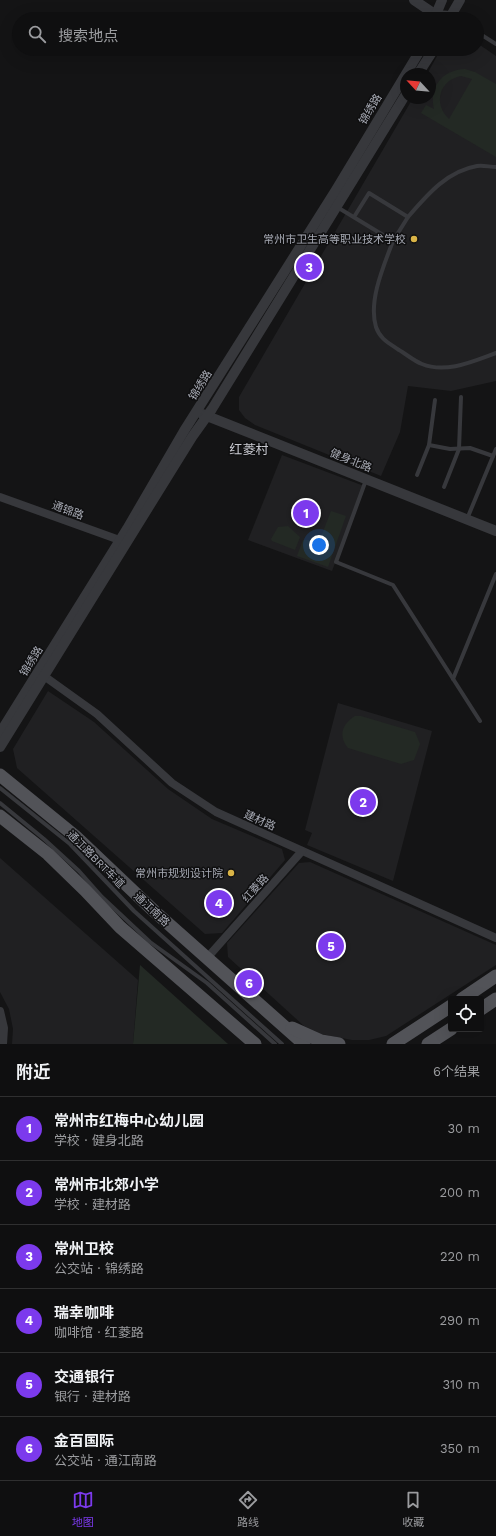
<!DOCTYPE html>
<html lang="zh">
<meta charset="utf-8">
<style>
:root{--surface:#0f0f10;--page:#1d1d1e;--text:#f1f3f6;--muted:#9b9c9f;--line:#2f2f30;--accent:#7c3aed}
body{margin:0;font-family:"Work Sans","Noto Sans SC",sans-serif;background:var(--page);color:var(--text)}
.controls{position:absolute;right:12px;bottom:12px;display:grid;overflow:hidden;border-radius:4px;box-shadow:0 4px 16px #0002}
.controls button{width:36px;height:36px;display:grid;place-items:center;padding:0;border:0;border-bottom:1px solid var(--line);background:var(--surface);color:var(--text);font:20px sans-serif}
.compass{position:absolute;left:400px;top:68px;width:36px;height:36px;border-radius:50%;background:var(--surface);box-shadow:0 4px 16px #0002;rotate:296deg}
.you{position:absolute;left:319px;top:545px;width:14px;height:14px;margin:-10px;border:3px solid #fff;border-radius:50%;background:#1a73e8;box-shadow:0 0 0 6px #1a73e833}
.badge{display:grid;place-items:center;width:26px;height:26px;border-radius:50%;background:var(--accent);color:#fff;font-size:13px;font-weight:700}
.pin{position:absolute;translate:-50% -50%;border:2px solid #fff;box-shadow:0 1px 4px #0006}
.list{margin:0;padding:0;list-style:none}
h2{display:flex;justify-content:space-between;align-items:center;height:52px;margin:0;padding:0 16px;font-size:17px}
h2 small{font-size:13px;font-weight:400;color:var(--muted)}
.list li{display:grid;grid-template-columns:26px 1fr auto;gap:12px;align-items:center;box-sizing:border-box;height:64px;padding:0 16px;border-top:1px solid var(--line)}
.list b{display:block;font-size:15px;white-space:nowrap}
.list p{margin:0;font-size:13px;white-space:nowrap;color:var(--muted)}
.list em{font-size:13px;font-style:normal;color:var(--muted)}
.icon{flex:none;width:22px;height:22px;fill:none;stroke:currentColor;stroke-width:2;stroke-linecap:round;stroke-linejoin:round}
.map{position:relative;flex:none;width:496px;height:1044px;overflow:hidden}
.search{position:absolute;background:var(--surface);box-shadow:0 4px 16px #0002;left:12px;right:12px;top:12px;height:44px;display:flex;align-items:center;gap:10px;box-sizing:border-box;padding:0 14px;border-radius:22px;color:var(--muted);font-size:15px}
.sheet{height:436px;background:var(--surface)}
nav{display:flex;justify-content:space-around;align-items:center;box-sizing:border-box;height:56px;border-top:1px solid var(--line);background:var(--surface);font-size:11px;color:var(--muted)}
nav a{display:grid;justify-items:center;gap:2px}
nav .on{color:var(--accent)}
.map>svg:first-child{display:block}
.built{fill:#202022}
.green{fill:#232924;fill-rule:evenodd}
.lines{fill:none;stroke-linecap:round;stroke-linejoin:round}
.service{stroke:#37383c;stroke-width:4}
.minor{stroke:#37383c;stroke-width:8}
.tertiary{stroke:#37383c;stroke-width:10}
.primary{stroke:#525358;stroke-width:13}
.poi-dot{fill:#dab447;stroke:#0f0f10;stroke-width:1.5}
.labels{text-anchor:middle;stroke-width:3;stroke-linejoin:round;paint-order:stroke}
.street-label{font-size:11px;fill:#a7aab4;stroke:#0f0f10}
.poi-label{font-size:11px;fill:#a7aab4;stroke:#0f0f10;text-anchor:end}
.quarter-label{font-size:13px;fill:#c8c9d0;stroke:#0f0f10}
</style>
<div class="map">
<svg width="496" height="1044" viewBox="0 0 496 1044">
<rect width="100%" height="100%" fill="#141415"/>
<g class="built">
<polygon points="477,43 496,56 496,381 451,391 408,386 400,432 381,476 255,425 245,418 239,410 239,397 413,98 430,98 430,74 427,74 441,49 477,49"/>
<polygon points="282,455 364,486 332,571 248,540"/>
<polygon points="48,691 94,722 168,789 212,819 282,849 285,860 222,933 205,934 17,768 13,749"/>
<polygon points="338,703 432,731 393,881 307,845 312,833 305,830"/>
<polygon points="0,858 138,980 133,1044 12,1044 13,1029 9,1009 0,992"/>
<polygon points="310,862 496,945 496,965 386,1036 369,1040 352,1040 321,1034 304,1026 228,957 227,943 299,863"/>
</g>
<g class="green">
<path d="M465 69 475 72 496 84V157L421 113 426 105 434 109C429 87 442 70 465 69ZM461 76 472 79 449 119C433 104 439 80 461 76Z"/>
<polygon points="331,511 346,516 328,567 297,556 303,540 317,540 322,534"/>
<polygon points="288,526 300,537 295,550 272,541 271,539 278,527"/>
<path d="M355 716H361L415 732 420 744 414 760 401 764 348 748C338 736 342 724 355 716Z"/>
<polygon points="140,965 228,1044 133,1044"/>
</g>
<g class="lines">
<g class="service">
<polyline points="477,32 496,44"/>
<polyline points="337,207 393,241 408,217 369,193 354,217"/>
<path d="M408 217C427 195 447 171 477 166 483 165 490 167 496 167"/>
<path d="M393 241C384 265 368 301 376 327 380 339 389 343 399 350 406 354 414 361 422 364 446 374 474 361 496 353"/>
<polyline points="429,445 450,449 470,448 493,456"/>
<polyline points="417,475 429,445 435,400"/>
<polyline points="366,480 336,562 393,585 480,721"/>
<polyline points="444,487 459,449 461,397"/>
<polyline points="467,519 496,449"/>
<polyline points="453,679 496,574"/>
<polyline points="0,788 70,844 134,911 282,1044"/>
<polyline points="0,803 44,839 79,871 102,897 150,942 207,983 275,1044"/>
</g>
<g class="minor">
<polyline points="0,497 125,542"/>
<polyline points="44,676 97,714 172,783 216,812 496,938"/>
<polyline points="207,958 302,851"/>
<polyline points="0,1011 4,1028 3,1044"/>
</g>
<g class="tertiary">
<polyline points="414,0 436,15 450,16"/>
<polyline points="434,19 442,0"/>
<polyline points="449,19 460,0"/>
<polyline points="418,74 434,49"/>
<polyline points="202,414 496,531"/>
<polyline points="0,733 127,529 184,431 336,190 421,49"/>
<polyline points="0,747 192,437 212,409 406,94"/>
</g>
<g class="primary">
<polyline points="0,775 75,836 154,911 304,1044"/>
<polyline points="0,816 48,854 85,890 120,927 255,1044"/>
<polyline points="462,999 496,976"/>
<polyline points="481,1009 496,999"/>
<polyline points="292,1028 321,1041 339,1044"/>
<polyline points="393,1044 451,1006"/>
<polyline points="428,1044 451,1029"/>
</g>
</g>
<g class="poi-dot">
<circle cx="414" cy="239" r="4"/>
<circle cx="231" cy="873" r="4"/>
</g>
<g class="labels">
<g class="street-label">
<text transform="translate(370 109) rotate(-59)" y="4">锦绣路</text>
<text transform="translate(200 385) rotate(-58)" y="4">锦绣路</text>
<text transform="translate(351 460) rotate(22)" y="4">健身北路</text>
<text transform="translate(68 510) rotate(20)" y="4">通锦路</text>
<text transform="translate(31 661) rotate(-58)" y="4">锦绣路</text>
<text transform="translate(260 820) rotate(24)" y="4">建材路</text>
<text transform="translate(96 859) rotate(45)" y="4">通江路BRT车道</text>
<text transform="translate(255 888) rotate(-48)" y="4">红菱路</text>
<text transform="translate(152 909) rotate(43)" y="4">通江南路</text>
</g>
<g class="poi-label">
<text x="406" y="243">常州市卫生高等职业技术学校</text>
<text x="223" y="877">常州市规划设计院</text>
</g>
<g class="quarter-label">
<text x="249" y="454">红菱村</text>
</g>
</g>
</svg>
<div class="controls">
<button><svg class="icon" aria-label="locate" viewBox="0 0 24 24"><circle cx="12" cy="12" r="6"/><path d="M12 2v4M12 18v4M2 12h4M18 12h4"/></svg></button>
</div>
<svg class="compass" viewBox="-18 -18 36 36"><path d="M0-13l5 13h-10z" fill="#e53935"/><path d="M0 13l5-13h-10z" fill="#9b9c9f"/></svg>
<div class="you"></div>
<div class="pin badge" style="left:306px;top:513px">1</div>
<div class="pin badge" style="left:363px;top:802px">2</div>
<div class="pin badge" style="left:309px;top:267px">3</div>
<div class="pin badge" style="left:219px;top:903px">4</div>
<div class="pin badge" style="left:331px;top:946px">5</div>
<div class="pin badge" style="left:249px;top:983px">6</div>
<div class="search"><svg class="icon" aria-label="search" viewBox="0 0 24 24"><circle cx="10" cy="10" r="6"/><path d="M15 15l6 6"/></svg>搜索地点</div>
</div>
<section class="sheet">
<h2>附近<small>6个结果</small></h2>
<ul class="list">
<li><span class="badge">1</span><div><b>常州市红梅中心幼儿园</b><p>学校 · 健身北路</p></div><em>30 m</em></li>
<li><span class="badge">2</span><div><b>常州市北郊小学</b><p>学校 · 建材路</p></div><em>200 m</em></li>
<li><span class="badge">3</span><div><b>常州卫校</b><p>公交站 · 锦绣路</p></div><em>220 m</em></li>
<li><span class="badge">4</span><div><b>瑞幸咖啡</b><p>咖啡馆 · 红菱路</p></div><em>290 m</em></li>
<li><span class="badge">5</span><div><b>交通银行</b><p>银行 · 建材路</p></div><em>310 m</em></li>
<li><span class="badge">6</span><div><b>金百国际</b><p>公交站 · 通江南路</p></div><em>350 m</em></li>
</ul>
</section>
<nav>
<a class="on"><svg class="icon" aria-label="map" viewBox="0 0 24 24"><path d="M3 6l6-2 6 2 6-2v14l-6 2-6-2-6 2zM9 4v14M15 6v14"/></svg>地图</a>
<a><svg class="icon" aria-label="directions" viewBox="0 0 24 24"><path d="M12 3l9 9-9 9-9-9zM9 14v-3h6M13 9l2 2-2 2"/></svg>路线</a>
<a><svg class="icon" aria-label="saved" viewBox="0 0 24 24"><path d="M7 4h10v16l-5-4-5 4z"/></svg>收藏</a>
</nav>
